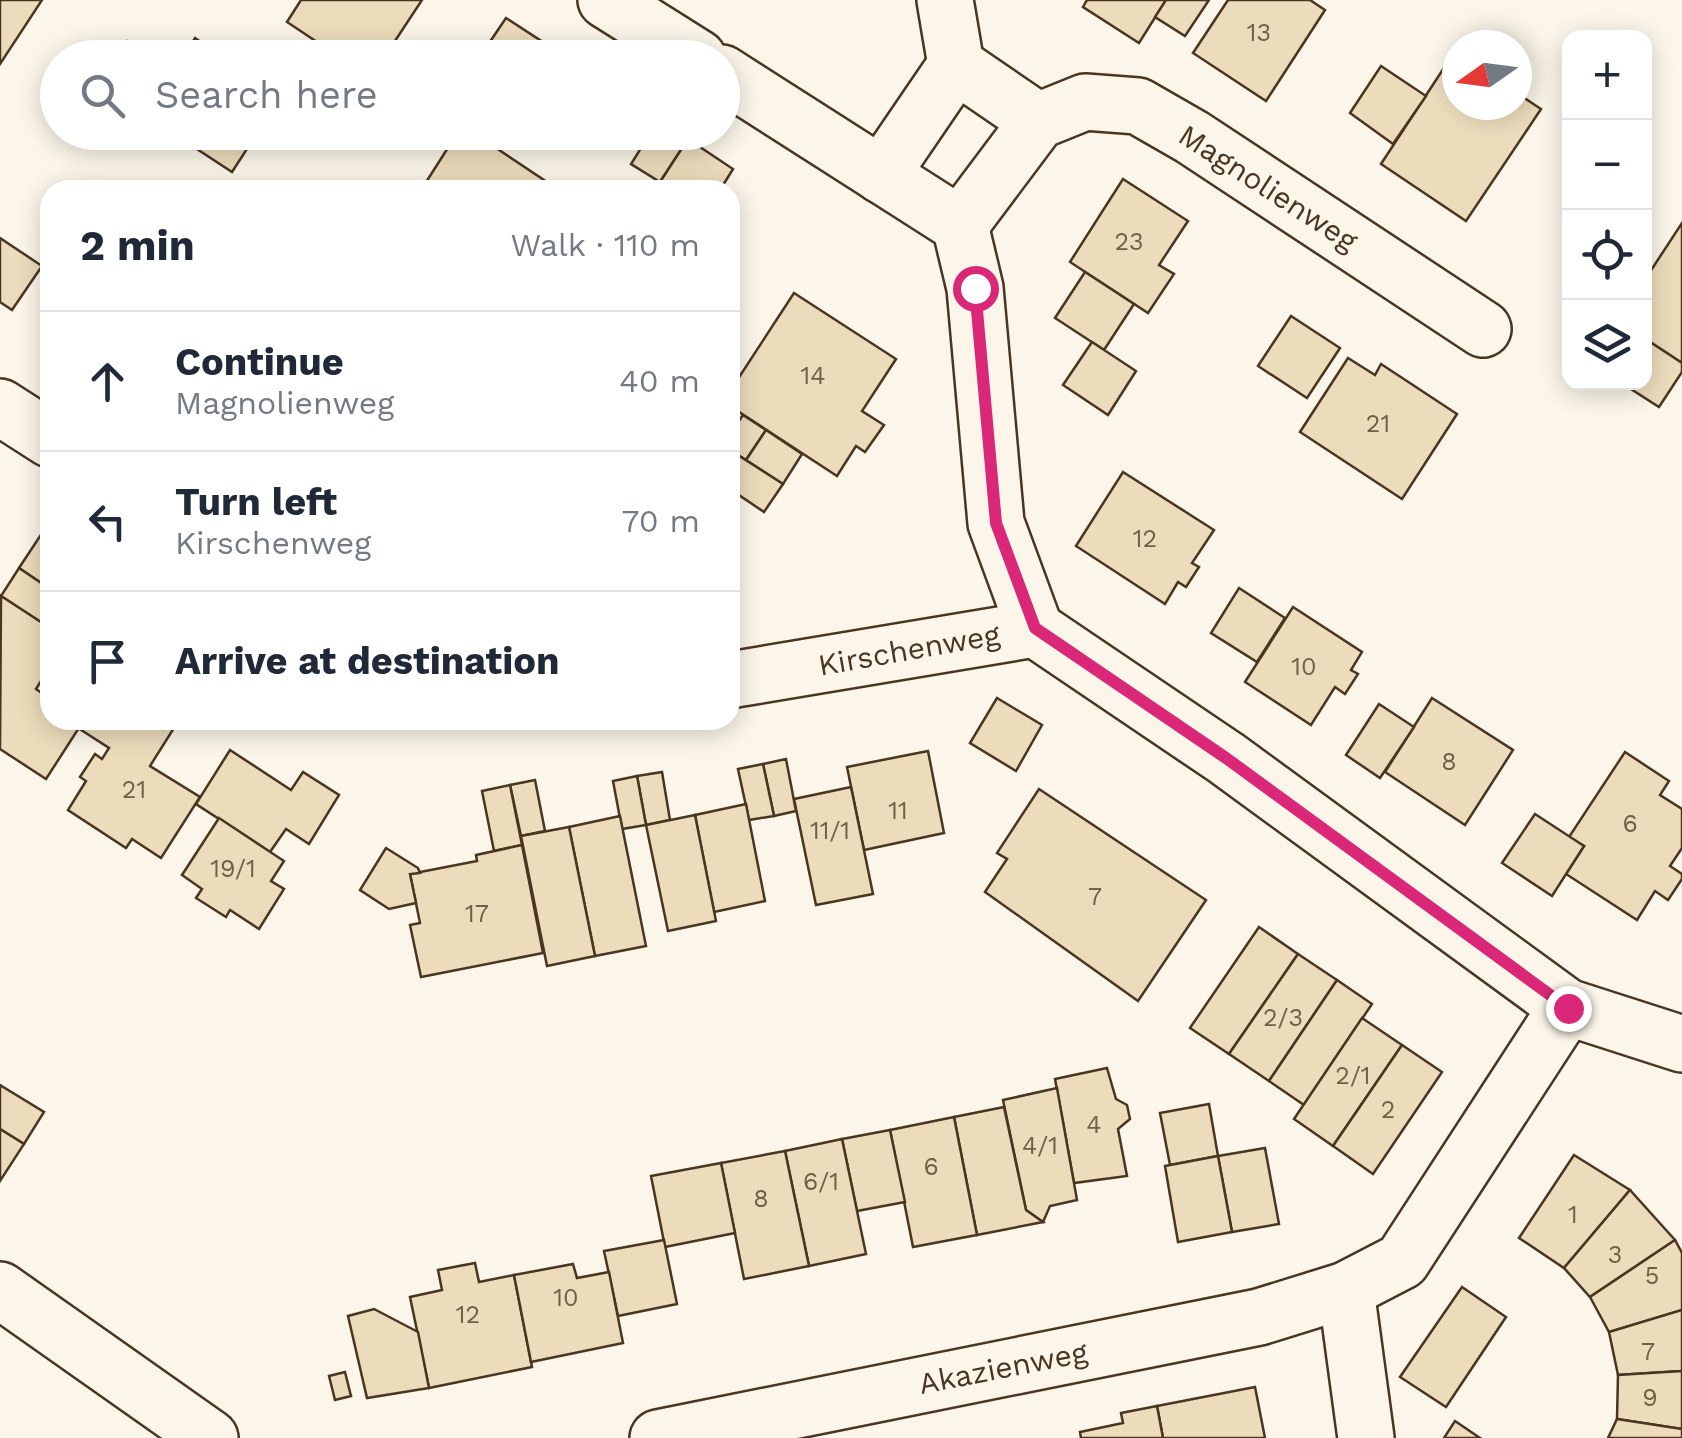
<!DOCTYPE html>
<meta charset="utf-8">
<style>
:root{--surface:#fff;--page:#f6f6f7;--text:#1f2937;--muted:#747a83;--line:#e0e1e3}
body{margin:0;font-family:"Work Sans",sans-serif;background:var(--page);color:var(--text)}
.controls{position:absolute;right:30px;top:30px;display:grid;overflow:hidden;border-radius:20px;box-shadow:0 5px 25px #0003}
.controls button{width:90px;height:90px;display:grid;place-items:center;padding:0;border:0;border-bottom:2px solid var(--line);background:var(--surface);color:var(--text);font:50px sans-serif}
.compass{position:absolute;left:1442px;top:30px;width:90px;height:90px;border-radius:50%;background:var(--surface);box-shadow:0 5px 25px #0003;rotate:256deg}
.stop{position:absolute;width:30px;height:30px;margin:-22px;border:8px solid #db2777;border-radius:50%;background:#fff}
.stop.end{background:#db2777;border-color:#fff;box-shadow:0 2px 10px #0008}
.list{margin:0;padding:0;list-style:none}
h2{display:flex;justify-content:space-between;align-items:center;height:130px;margin:0;padding:0 40px;font-size:42px}
h2 small{font-size:32px;font-weight:400;color:var(--muted)}
.list li{display:grid;grid-template-columns:65px 1fr auto;gap:30px;align-items:center;box-sizing:border-box;height:140px;padding:0 40px;border-top:2px solid var(--line)}
.list b{display:block;font-size:38px;white-space:nowrap}
.list p{margin:0;font-size:32px;white-space:nowrap;color:var(--muted)}
.list em{font-size:32px;font-style:normal;color:var(--muted)}
.icon{flex:none;width:55px;height:55px;fill:none;stroke:currentColor;stroke-width:2;stroke-linecap:round;stroke-linejoin:round}
.map{position:relative;flex:none;width:1682px;height:1438px;overflow:hidden}
.search{position:absolute;background:var(--surface);box-shadow:0 5px 25px #0003;left:40px;top:40px;width:700px;height:110px;display:flex;align-items:center;gap:25px;box-sizing:border-box;padding:0 35px;border-radius:55px;color:var(--muted);font-size:38px}
.panel{position:absolute;background:var(--surface);box-shadow:0 5px 25px #0003;left:40px;top:180px;width:700px;height:550px;border-radius:30px}
.map>svg:first-child{display:block}
.building{fill:#ecdcbc;stroke:#4a3520;stroke-width:2.5}
.lines{fill:none;stroke-linecap:round;stroke-linejoin:round}
.street-casing{stroke:#4a3520;stroke-width:60}
.street{stroke:#fbf6e9;stroke-width:55}
.route{stroke:#db2777;stroke-width:12}
.labels{text-anchor:middle;stroke-width:8;stroke-linejoin:round;paint-order:stroke}
.number-label{font-size:25px;fill:#725f47}
.street-label{font-size:30px;fill:#4a3520;stroke:#fbf6e9}
</style>
<div class="map">
<svg width="1682" height="1438" viewBox="0 0 1682 1438">
<rect width="100%" height="100%" fill="#fbf6e9"/>
<g class="building">
<polygon points="0,0 42,0 0,64"/>
<polygon points="301,0 422,0 393,44 406,53 403,58 341,58 287,22"/>
<polygon points="1087,0 1166,0 1139,43 1083,7"/>
<polygon points="1166,0 1209,0 1185,36 1155,17"/>
<polygon points="1228,0 1310,0 1325,10 1266,101 1193,53"/>
<polygon points="506,18 549,46 542,58 479,58"/>
<polygon points="195,38 224,58 183,58"/>
<polygon points="127,41 152,58 117,58"/>
<polygon points="1455,51 1457,105 1517,105 1517,93 1541,109 1466,221 1381,164"/>
<polygon points="1381,66 1426,96 1393,144 1350,113"/>
<polygon points="171,132 258,132 232,172"/>
<polygon points="458,132 472,132 559,190 421,190"/>
<polygon points="651,132 677,132 688,139 660,182 631,164"/>
<polygon points="688,139 733,169 720,190 673,190 660,182"/>
<polygon points="1123,179 1188,221 1159,265 1174,274 1148,313 1070,262"/>
<polygon points="1682,223 1682,363 1644,338 1644,281"/>
<polygon points="0,238 42,266 12,310 0,302"/>
<polygon points="1085,272 1134,304 1104,350 1055,318"/>
<polygon points="794,293 896,359 862,411 884,425 865,452 856,446 837,476 730,406 730,391"/>
<polygon points="1291,316 1340,348 1307,398 1258,366"/>
<polygon points="1644,338 1682,363 1682,372 1659,407 1620,382 1644,382"/>
<polygon points="1092,342 1136,371 1108,415 1063,385"/>
<polygon points="1348,358 1375,375 1381,364 1457,414 1402,499 1300,432"/>
<polygon points="743,415 766,430 746,460 730,450 730,434"/>
<polygon points="766,430 802,454 783,484 746,460"/>
<polygon points="730,450 783,484 764,512 730,489"/>
<polygon points="1123,472 1214,530 1192,563 1199,567 1186,587 1178,582 1165,604 1076,546"/>
<polygon points="48,524 50,525 50,589 19,568"/>
<polygon points="19,568 50,589 50,611 42,623 1,596"/>
<polygon points="1239,588 1285,618 1257,662 1211,633"/>
<polygon points="1,596 50,628 50,667 36,689 50,699 50,720 84,720 46,779 0,749"/>
<polygon points="1293,607 1362,652 1351,670 1358,674 1345,694 1335,687 1311,725 1245,682"/>
<polygon points="997,698 1042,725 1016,771 970,743"/>
<polygon points="1432,698 1513,750 1465,825 1385,772"/>
<polygon points="1379,704 1414,727 1380,778 1346,755"/>
<polygon points="84,720 179,720 150,766 200,797 161,858 132,839 126,848 68,810 86,781 80,777 95,754 102,759 109,748 78,728"/>
<polygon points="230,750 291,790 303,772 339,795 309,844 286,829 270,852 196,804"/>
<polygon points="928,751 944,833 864,850 847,767"/>
<polygon points="1625,752 1669,781 1660,795 1682,809 1682,848 1670,866 1682,874 1682,879 1668,900 1655,891 1637,920 1566,874 1584,846 1569,837"/>
<polygon points="786,759 796,811 774,816 763,764"/>
<polygon points="763,764 774,816 749,820 738,769"/>
<polygon points="662,772 670,820 646,825 637,776"/>
<polygon points="637,776 646,825 622,829 613,781"/>
<polygon points="535,780 545,831 521,836 510,785"/>
<polygon points="510,785 522,845 494,851 482,791"/>
<polygon points="851,787 873,894 816,905 794,799"/>
<polygon points="1039,789 1206,900 1138,1001 985,892 1007,859 997,853"/>
<polygon points="746,804 765,901 714,912 695,815"/>
<polygon points="1535,814 1584,846 1552,896 1502,863"/>
<polygon points="695,815 716,921 668,931 646,825"/>
<polygon points="620,816 646,946 595,956 569,827"/>
<polygon points="219,818 284,861 271,881 284,889 259,929 230,910 226,917 196,898 202,889 182,875"/>
<polygon points="569,827 595,956 547,966 521,836"/>
<polygon points="522,845 543,953 421,977 410,925 420,923 410,874 477,861 476,855"/>
<polygon points="386,848 418,868 420,873 410,874 416,903 389,909 360,890"/>
<polygon points="1259,927 1298,954 1229,1054 1190,1028"/>
<polygon points="1298,954 1337,980 1269,1081 1229,1054"/>
<polygon points="1337,980 1372,1004 1304,1105 1269,1081"/>
<polygon points="1362,1018 1402,1045 1333,1146 1294,1119"/>
<polygon points="1402,1045 1442,1072 1373,1174 1333,1146"/>
<polygon points="1107,1068 1116,1099 1127,1105 1130,1119 1118,1129 1127,1176 1074,1183 1055,1079"/>
<polygon points="0,1085 44,1112 24,1144 0,1129"/>
<polygon points="1057,1088 1077,1200 1050,1206 1043,1222 1026,1210 1003,1100"/>
<polygon points="1209,1104 1218,1156 1170,1165 1160,1113"/>
<polygon points="1004,1107 1026,1210 1043,1222 977,1235 954,1117"/>
<polygon points="954,1117 977,1235 913,1247 890,1130"/>
<polygon points="0,1129 24,1144 0,1181"/>
<polygon points="890,1130 905,1202 857,1211 842,1139"/>
<polygon points="842,1139 866,1254 809,1266 785,1151"/>
<polygon points="1265,1148 1279,1224 1232,1232 1218,1156"/>
<polygon points="785,1151 809,1266 744,1279 721,1163"/>
<polygon points="1574,1155 1630,1190 1564,1268 1519,1238"/>
<polygon points="1218,1156 1232,1232 1178,1242 1165,1166"/>
<polygon points="721,1163 735,1233 665,1247 651,1176"/>
<polygon points="1630,1190 1675,1240 1590,1297 1564,1268"/>
<polygon points="664,1240 677,1304 618,1316 604,1251"/>
<polygon points="1675,1240 1682,1253 1682,1310 1609,1332 1590,1297"/>
<polygon points="475,1263 479,1282 514,1275 532,1367 429,1388 410,1297 442,1290 438,1270"/>
<polygon points="573,1264 577,1278 609,1272 623,1343 531,1362 514,1275"/>
<polygon points="1462,1287 1506,1317 1446,1407 1400,1377"/>
<polygon points="374,1309 418,1332 429,1388 367,1398 348,1316"/>
<polygon points="1682,1310 1682,1371 1618,1375 1609,1332"/>
<polygon points="1682,1371 1682,1429 1617,1419 1618,1375"/>
<polygon points="345,1372 351,1396 335,1400 329,1376"/>
<polygon points="1255,1387 1265,1438 1163,1438 1157,1406"/>
<polygon points="1157,1406 1163,1438 1081,1438 1080,1432 1123,1423 1121,1413"/>
<polygon points="1617,1419 1682,1429 1682,1438 1608,1438"/>
<polygon points="1455,1421 1480,1438 1444,1438"/>
</g>
<g class="lines">
<defs>
<g id="street">
<polyline points="606,0 698,58"/>
<polyline points="945,0 956,65"/>
<polyline points="722,73 960,225 975,288 996,523 1035,629"/>
<polyline points="881,175 956,65 1038,121"/>
<polyline points="960,225 1038,121 1085,102 1138,106 1192,137 1483,329"/>
<polyline points="0,407 50,439"/>
<polyline points="730,680 1035,629 1226,758 1567,1007 1682,1044"/>
<polyline points="0,1290 210,1438"/>
<polyline points="1346,1290 1366,1438"/>
<polyline points="658,1438 1259,1317 1346,1290 1402,1261 1567,1007"/>
</g>
</defs>
<use href="#street" class="street-casing"/>
<use href="#street" class="street"/>
</g>
<g class="lines">
<polyline class="route" points="975,288 996,523 1035,628 1226,758 1568,1008"/>
</g>
<g class="labels">
<g class="number-label">
<text x="1259" y="41">13</text>
<text x="1129" y="250">23</text>
<text x="813" y="384">14</text>
<text x="1378" y="432">21</text>
<text x="1145" y="547">12</text>
<text x="1304" y="675">10</text>
<text x="1449" y="770">8</text>
<text x="134" y="798">21</text>
<text x="898" y="819">11</text>
<text x="1630" y="832">6</text>
<text x="830" y="839">11/1</text>
<text x="233" y="877">19/1</text>
<text x="1095" y="905">7</text>
<text x="477" y="922">17</text>
<text x="1283" y="1026">2/3</text>
<text x="1353" y="1084">2/1</text>
<text x="1388" y="1118">2</text>
<text x="1094" y="1133">4</text>
<text x="1040" y="1154">4/1</text>
<text x="931" y="1175">6</text>
<text x="821" y="1190">6/1</text>
<text x="761" y="1207">8</text>
<text x="1573" y="1223">1</text>
<text x="1615" y="1263">3</text>
<text x="1652" y="1284">5</text>
<text x="566" y="1306">10</text>
<text x="468" y="1323">12</text>
<text x="1648" y="1360">7</text>
<text x="1650" y="1406">9</text>
</g>
<g class="street-label">
<text transform="translate(1268 188) rotate(33)" y="10">Magnolienweg</text>
<text transform="translate(909 650) rotate(-10)" y="10">Kirschenweg</text>
<text transform="translate(1003 1368) rotate(-11)" y="10">Akazienweg</text>
</g>
</g>
</svg>
<div class="controls">
<button>+</button>
<button>−</button>
<button><svg class="icon" aria-label="locate" viewBox="0 0 24 24"><circle cx="12" cy="12" r="6"/><path d="M12 2v4M12 18v4M2 12h4M18 12h4"/></svg></button>
<button><svg class="icon" aria-label="layers" viewBox="0 0 24 24"><path d="M12 4l9 5-9 5-9-5zM3 14l9 5 9-5"/></svg></button>
</div>
<svg class="compass" viewBox="-18 -18 36 36"><path d="M0-13l5 13h-10z" fill="#e53935"/><path d="M0 13l5-13h-10z" fill="#747a83"/></svg>
<div class="stop" style="left:975px;top:288px"></div>
<div class="stop end" style="left:1568px;top:1008px"></div>
<div class="search"><svg class="icon" aria-label="search" viewBox="0 0 24 24"><circle cx="10" cy="10" r="6"/><path d="M15 15l6 6"/></svg>Search here</div>
<section class="panel">
<h2>2 min<small>Walk · 110 m</small></h2>
<ul class="list">
<li><svg class="icon" aria-label="ahead" viewBox="0 0 24 24"><path d="M12 20V5M6 11l6-6 6 6"/></svg><div><b>Continue</b><p>Magnolienweg</p></div><em>40 m</em></li>
<li><svg class="icon" aria-label="left" viewBox="0 0 24 24"><path d="M17 20v-9H6M10 6l-5 5 5 5"/></svg><div><b>Turn left</b><p>Kirschenweg</p></div><em>70 m</em></li>
<li><svg class="icon" aria-label="arrive" viewBox="0 0 24 24"><path d="M6 21V4h12l-3 4 3 4H6"/></svg><div><b>Arrive at destination</b></div></li>
</ul>
</section>
</div>
